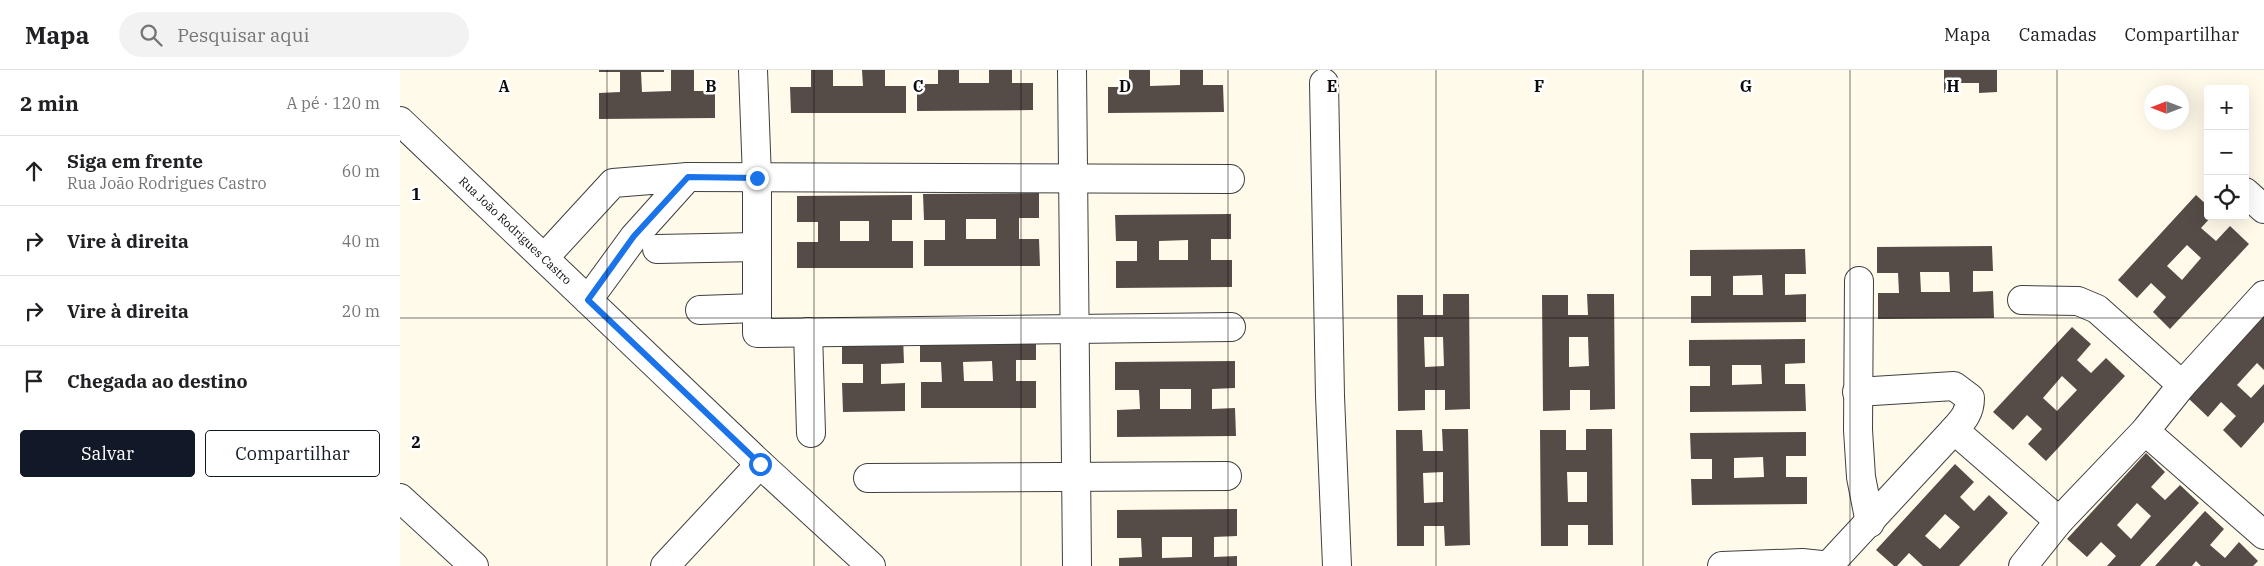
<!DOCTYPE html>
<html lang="pt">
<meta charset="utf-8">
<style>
:root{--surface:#fff;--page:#f2f2f2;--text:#202124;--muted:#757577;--line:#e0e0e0;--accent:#111827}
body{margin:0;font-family:"IBM Plex Serif",serif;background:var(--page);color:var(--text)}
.controls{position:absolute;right:15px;top:15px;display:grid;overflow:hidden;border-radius:5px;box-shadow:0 5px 20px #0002}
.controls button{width:45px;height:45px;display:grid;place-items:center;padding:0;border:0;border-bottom:1px solid var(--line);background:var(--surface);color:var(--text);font:25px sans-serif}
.compass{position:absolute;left:1744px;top:15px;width:45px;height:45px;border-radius:50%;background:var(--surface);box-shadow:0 5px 20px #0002;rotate:270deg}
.stop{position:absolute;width:15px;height:15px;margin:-11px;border:4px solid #1a73e8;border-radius:50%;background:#fff}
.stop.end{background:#1a73e8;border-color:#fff;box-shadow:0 1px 5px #0008}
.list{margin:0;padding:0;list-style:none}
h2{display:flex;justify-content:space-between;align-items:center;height:65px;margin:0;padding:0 20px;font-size:21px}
h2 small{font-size:16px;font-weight:400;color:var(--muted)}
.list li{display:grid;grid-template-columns:32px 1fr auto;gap:15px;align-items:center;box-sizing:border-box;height:70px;padding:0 20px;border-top:1px solid var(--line)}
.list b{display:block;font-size:19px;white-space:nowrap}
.list p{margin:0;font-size:16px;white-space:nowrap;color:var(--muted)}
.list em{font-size:16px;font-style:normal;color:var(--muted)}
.actions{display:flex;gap:10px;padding:15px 20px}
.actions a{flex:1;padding:11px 0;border:1px solid var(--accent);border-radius:5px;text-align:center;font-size:18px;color:var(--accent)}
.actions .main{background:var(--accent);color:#fff}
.icon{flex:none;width:28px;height:28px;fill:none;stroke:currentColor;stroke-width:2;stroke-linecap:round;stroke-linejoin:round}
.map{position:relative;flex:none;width:1864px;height:496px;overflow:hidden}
header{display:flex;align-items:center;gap:30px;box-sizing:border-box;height:70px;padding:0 25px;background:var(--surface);border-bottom:1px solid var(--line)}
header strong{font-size:24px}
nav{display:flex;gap:28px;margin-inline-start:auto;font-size:18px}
.search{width:350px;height:45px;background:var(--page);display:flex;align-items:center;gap:12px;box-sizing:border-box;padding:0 18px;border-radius:28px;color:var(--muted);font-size:19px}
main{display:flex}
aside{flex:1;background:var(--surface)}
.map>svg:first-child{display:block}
.building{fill:#554c47;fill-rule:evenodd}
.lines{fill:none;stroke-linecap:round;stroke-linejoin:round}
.minor-casing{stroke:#3f3f3f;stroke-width:30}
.minor{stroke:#fff;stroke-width:28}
.route{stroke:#1a73e8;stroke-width:6}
.grid{fill:none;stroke:#0c0c0c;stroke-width:1;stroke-opacity:0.55}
.labels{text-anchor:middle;stroke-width:5;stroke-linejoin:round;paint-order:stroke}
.street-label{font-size:12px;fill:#0c0c0c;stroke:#fff}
.grid-label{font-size:16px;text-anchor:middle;font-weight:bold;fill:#0c0c0c;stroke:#fff;stroke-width:5;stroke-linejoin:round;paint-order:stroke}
</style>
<header>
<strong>Mapa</strong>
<div class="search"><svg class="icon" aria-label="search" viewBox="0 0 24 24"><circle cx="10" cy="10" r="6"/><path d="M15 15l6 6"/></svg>Pesquisar aqui</div>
<nav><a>Mapa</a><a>Camadas</a><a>Compartilhar</a></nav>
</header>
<main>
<aside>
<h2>2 min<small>A pé · 120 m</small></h2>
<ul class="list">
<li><svg class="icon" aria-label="ahead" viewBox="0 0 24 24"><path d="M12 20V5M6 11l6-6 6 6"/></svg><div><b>Siga em frente</b><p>Rua João Rodrigues Castro</p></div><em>60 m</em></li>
<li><svg class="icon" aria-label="right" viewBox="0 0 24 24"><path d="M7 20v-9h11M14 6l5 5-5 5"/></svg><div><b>Vire à direita</b></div><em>40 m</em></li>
<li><svg class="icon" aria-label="right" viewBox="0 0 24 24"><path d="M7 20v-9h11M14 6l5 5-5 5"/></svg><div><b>Vire à direita</b></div><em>20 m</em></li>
<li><svg class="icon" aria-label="arrive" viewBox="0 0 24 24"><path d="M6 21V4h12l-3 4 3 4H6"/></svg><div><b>Chegada ao destino</b></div></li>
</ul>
<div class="actions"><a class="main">Salvar</a><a>Compartilhar</a></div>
</aside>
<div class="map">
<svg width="1864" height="496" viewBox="0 0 1864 496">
<rect width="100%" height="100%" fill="#fffaea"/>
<g class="building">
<polygon points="199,0 264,0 264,2 241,2 242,22 271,21 271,0 294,0 294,21 315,21 315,48 199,49 199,23 220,22 220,2 199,2"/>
<polygon points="411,0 433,0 433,16 463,16 462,0 485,0 485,16 506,16 506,43 391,43 390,17 411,17"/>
<polygon points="538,0 559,0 559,13 589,13 589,0 612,0 612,13 633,13 633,40 517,41 517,14 538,14"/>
<polygon points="729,0 750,0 750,16 780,15 780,0 803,0 803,15 823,15 824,42 708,43 708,17 729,17"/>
<polygon points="1544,0 1597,0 1597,22 1579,23 1579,13 1559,13 1559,22 1544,23"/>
<path d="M639 123V148H619V169H639L640 196H524V170H545V150H524L523 124ZM566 149H596V169H566Z"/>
<path d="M512 125V150H492V171H513V198H397V172H418V152H397V126ZM440 151H469V171H440Z"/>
<path d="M1796 125 1808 136V146H1812L1801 158 1816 171 1830 156 1849 174 1770 259 1753 242 1766 227 1751 213 1737 228 1718 210ZM1787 175 1801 188 1782 210 1767 196Z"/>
<path d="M831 144V169H811V190H832V217L716 218V191H737V171H716L715 145ZM788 170V190H759V171Z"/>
<path d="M1592 176 1593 201H1573V222L1593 221 1594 248 1478 249V223H1499L1498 203H1477V177ZM1520 202H1549L1550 222H1521Z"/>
<path d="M1405 179 1406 204H1385V225L1406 224V252L1291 253V226H1311V206H1290V180ZM1362 205 1363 225H1333V206Z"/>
<path d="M1043 224H1069L1070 339 1045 340V320H1025V340L998 341 997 225H1023V245H1043ZM1024 267H1043L1044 296 1025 297Z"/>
<path d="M1187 224H1214L1215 339 1190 340V320H1170V340L1143 341 1142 225H1168V245H1188ZM1169 267H1188L1189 296 1169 297Z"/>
<polygon points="1864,246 1864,300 1857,293 1837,315 1851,328 1864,314 1864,352 1841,378 1823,360 1836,346 1821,332 1808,347 1788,328"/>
<path d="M1672 257 1691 274 1677 290 1691 303 1706 288 1725 306 1646 391 1628 374 1642 359 1627 345 1613 360 1593 342ZM1662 306 1677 320 1657 341 1643 328Z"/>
<path d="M636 265V290H616V311H636V338H521V312H542L541 292H520V266ZM592 291 593 311H564L563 292Z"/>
<polygon points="503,266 504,293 481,294 481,314 505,313 505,341 443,342 442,313 463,313 463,294 442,294 442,267"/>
<path d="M1405 269V293L1385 294V314H1405L1406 341 1290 342V316H1310V296H1289V270ZM1332 295H1361L1362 314 1332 315Z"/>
<path d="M835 291V318L812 319V339L835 338 836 366 717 367V340L740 339 739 320H715V292ZM760 319H791V339H760Z"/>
<path d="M1042 359H1068L1070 475 1045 476 1044 456H1024V476H997L996 360H1022L1023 381H1043ZM1043 402V432L1024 433 1023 403Z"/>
<path d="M1186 359H1212L1213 475H1188V455H1168V476H1141L1140 360H1166V380H1186ZM1167 402H1187V432H1168Z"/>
<path d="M1406 362V386H1386V407H1407V434L1292 435 1291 409H1312V389H1291L1290 363ZM1363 387 1364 407 1334 408V388Z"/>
<path d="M1746 383 1765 402 1751 417 1765 430 1780 415 1799 433 1740 496H1707L1716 486 1701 472 1687 487 1667 469ZM1737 433 1751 446 1731 469 1717 455Z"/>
<path d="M1555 394 1574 412 1560 427 1574 441 1589 425 1608 443 1559 496H1523L1509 483 1497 496H1494L1476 480ZM1545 444 1560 457 1540 479 1525 466Z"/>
<path d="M837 439V466L814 467V487L837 486V496H719V488L742 487 741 468H717V440ZM762 467H792V487L762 488Z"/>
<polygon points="1805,441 1824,459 1810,475 1825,488 1839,472 1858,491 1853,496 1801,496 1796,491 1792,496 1755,496"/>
</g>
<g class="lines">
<defs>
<g id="minor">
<polyline points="353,0 357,108 357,263 831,257"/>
<polyline points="672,0 677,496"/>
<polyline points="924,13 930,326 937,496"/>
<path id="s1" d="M0 51 360 394 471 496"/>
<polyline points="288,107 830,109"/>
<polyline points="1845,122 1864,139"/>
<polyline points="257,179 357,177"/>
<polyline points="144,188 213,113 288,107 234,167 188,230"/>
<polyline points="1459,211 1458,360 1461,407 1470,453"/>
<polyline points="1622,230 1678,231 1697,239 1782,315"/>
<polyline points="300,240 357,238"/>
<polyline points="408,262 411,363"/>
<polyline points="1554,360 1659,451"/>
<polyline points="1745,361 1864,465"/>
<polyline points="468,408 827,406"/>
<polyline points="0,428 74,496"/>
<polyline points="265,496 360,394"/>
<polyline points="1322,496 1402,493 1431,496"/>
<path d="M1428 496 1554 360C1564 349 1570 342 1570 328L1554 316 1457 322"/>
<polyline points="1623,496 1659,451 1745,361 1782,315 1864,225"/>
</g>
</defs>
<use href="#minor" class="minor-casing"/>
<use href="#minor" class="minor"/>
</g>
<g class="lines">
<polyline class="route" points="357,108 288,107 234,166 188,230 360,394"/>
</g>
<path class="grid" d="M207 0V496M414 0V496M621 0V496M828 0V496M1036 0V496M1243 0V496M1450 0V496M1657 0V496M0 248H1864"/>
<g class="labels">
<g class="street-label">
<text dy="4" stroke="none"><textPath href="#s1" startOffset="159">Rua João Rodrigues Castro</textPath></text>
</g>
</g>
<g class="grid-label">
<text x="104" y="22">A</text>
<text x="311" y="22">B</text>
<text x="518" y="22">C</text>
<text x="725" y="22">D</text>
<text x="932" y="22">E</text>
<text x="1139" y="22">F</text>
<text x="1346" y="22">G</text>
<text x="1553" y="22">H</text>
<text x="16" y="130">1</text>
<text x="16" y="378">2</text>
</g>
</svg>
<div class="controls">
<button>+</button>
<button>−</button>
<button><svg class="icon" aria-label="locate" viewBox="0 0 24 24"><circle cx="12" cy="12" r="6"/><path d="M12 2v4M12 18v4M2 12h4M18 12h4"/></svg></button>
</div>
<svg class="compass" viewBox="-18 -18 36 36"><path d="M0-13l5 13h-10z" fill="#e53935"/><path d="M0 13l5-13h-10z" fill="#757577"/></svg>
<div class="stop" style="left:360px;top:394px"></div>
<div class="stop end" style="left:357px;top:108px"></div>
</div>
</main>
